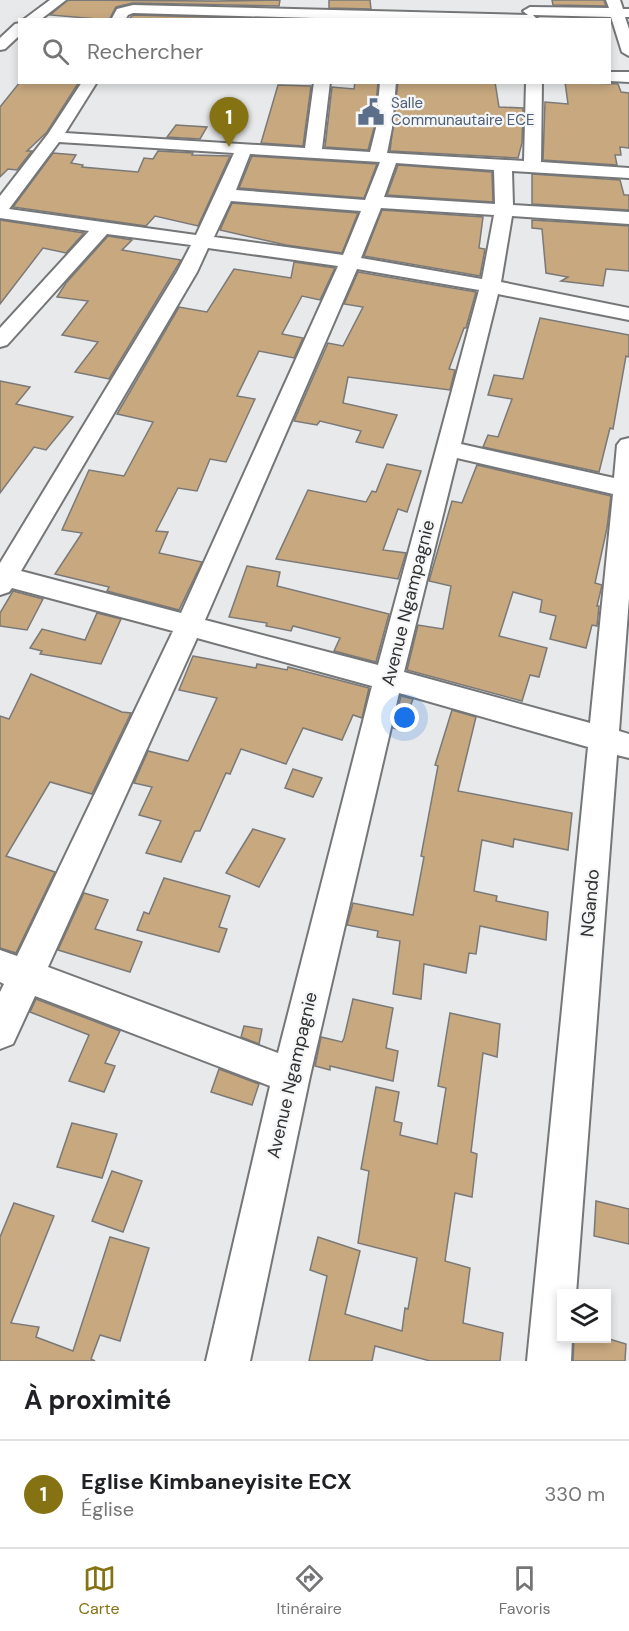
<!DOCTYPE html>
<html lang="fr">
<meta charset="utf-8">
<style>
:root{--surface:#fff;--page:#f6f6f6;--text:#202124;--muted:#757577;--line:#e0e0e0;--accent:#857213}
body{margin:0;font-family:"DM Sans",sans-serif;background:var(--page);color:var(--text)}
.controls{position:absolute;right:18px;bottom:18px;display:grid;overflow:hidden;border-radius:0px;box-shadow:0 3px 9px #0003}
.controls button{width:54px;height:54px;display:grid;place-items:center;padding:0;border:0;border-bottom:2px solid var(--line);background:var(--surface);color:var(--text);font:30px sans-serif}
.you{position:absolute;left:405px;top:718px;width:21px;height:21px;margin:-15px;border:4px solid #fff;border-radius:50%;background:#1a73e8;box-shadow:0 0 0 9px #1a73e833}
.badge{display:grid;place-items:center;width:39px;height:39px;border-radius:50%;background:var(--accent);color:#fff;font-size:20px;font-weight:700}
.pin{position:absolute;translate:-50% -50px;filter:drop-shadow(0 2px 3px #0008)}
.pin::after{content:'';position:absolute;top:32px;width:21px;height:18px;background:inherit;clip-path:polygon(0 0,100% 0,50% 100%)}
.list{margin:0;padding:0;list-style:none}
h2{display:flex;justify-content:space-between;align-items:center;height:78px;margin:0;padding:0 24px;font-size:26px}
h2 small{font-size:20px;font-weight:400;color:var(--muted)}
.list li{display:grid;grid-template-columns:39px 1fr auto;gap:18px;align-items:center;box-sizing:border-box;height:108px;padding:0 24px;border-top:2px solid var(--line)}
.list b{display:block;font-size:22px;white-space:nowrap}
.list p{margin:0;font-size:20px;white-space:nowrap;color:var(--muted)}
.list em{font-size:20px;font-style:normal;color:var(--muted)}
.icon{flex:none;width:33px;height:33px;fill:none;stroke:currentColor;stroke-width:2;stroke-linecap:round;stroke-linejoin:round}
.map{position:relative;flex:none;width:629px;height:1361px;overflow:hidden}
.search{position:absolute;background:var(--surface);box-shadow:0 3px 9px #0003;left:18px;right:18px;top:18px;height:66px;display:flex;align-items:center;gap:15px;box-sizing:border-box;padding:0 21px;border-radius:0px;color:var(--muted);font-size:22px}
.sheet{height:186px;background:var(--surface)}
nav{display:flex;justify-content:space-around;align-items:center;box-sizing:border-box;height:84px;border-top:2px solid var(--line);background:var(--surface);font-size:16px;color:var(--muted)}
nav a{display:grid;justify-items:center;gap:3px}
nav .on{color:var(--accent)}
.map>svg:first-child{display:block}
.building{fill:#c7a87f;stroke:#7a7978;stroke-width:1.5}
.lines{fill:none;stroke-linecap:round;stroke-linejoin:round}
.minor-casing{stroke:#757677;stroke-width:4}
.minor{fill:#fff;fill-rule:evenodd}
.labels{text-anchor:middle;stroke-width:4.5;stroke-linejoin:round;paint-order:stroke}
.far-service-label{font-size:15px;fill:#4e5e75;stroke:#f5f6f7;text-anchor:start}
.street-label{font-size:18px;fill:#303030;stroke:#f5f6f7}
</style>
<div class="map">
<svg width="629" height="1361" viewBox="0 0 629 1361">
<rect width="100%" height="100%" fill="#e8e9ea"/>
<g class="building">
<polygon points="68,0 216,1 280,0 279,6 133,3 116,7 109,20 50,15"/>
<polygon points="329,0 370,0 371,9 329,8"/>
<polygon points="552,0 604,0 606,6 553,5"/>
<polygon points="133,15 276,19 128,20"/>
<polygon points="20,82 79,82 47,132 27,151 32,151 17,170 8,169 0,177 0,107"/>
<polygon points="355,82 378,82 374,128 368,150 325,147 332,87 354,89"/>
<polygon points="398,82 495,82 499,107 523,108 522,143 518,158 390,151"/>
<polygon points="565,82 618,84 621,92 629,93 629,148 620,147 621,155 615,155 617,165 543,160 545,102 568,104"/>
<polygon points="278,85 311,86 303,146 261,143"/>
<polygon points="176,125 207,127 200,139 167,137"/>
<polygon points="158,151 193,153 192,155 230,156 198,226 155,216 146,226 13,207 53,153 76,155 71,163 83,165 82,167 138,172 144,158 153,159"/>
<polygon points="252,156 377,164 364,198 239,188"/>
<polygon points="398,165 492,172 493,202 387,195"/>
<polygon points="532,174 620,180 624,195 629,195 629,210 532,204"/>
<polygon points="232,203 358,213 342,253 286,245 220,230"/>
<polygon points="382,210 483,217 479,248 485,249 480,276 364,256"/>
<polygon points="0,220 84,233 66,253 43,248 0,304"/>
<polygon points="532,220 629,226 629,271 606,269 603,286 561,281 568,277 546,273 542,229 532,228"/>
<polygon points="108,236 132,240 122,250 181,260 109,379 75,372 98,342 62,335 88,301 57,297 66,283"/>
<polygon points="294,262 335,268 320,300 302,296 282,334 303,338 294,358 259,351 237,396 255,399 226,462 210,459 197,491 178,488 156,531 168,532 159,553 202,562 179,610 107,591 109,587 55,574 82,533 62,530 89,470 124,476 153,422 117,414 179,307 207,312 234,269 291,278"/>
<polygon points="358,272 476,292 466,328 464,328 449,369 455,370 450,390 348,377 343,403 397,415 383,448 356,442 361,431 320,421 317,425 294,421 328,343 343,346 363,307 344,304"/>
<polygon points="540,318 629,335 629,357 626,356 613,429 610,428 599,472 483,447 488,435 498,437 512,399 488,395 494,375 523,379"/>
<polygon points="0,381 30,387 16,404 73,417 46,450 34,447 0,493"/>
<polygon points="387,464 421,471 407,512 398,509 383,550 406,553 398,579 276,559 308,490 366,502 372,491 376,492"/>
<polygon points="477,465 611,496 607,528 595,583 602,585 597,606 599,606 597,626 592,625 586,648 550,639 556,616 540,612 542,600 513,592 499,636 547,648 539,677 530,675 522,701 407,670 418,625 443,629 451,586 429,581 452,501 462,503"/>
<polygon points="247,566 280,572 277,586 389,614 376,662 334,651 340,638 293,626 291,631 266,626 267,623 229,617"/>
<polygon points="13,591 43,599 27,630 0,626 0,613"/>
<polygon points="97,613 121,619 101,664 40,654 42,651 30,648 42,629 85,640"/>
<polygon points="193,656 256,668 257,664 287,670 288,667 369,688 362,718 353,715 342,740 303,728 286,764 241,749 230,774 226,773 200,831 195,831 181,862 146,853 161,821 139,815 152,787 134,783 148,751 188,761 217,698 179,690"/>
<polygon points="31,674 122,712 131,713 92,794 50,782 6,856 55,872 16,953 0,948 0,716 9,719"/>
<polygon points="401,696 413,699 401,730 393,728"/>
<polygon points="452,710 476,717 458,791 572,813 568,850 514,839 513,847 482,840 474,891 497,896 496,901 548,912 546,940 480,926 476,954 469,953 466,973 424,964 421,999 393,994 400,941 377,937 378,931 347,925 353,903 413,915 424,857 421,856 438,766 435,765"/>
<polygon points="293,769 322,778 313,797 285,788"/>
<polygon points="253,829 285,839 259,887 226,873"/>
<polygon points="164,878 230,896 219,927 227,929 219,952 137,930 144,912 149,914"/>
<polygon points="84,893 108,900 95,929 142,942 130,972 58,950"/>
<polygon points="36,999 120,1031 105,1063 115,1066 104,1092 69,1081 89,1035 30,1012"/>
<polygon points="353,999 393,1008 386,1048 398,1051 393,1081 330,1066 330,1070 315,1066 321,1037 342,1042 344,1038"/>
<polygon points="450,1013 500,1024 497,1057 483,1053 471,1152 477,1154 472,1197 455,1193 445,1261 470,1268 463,1323 503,1333 500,1361 430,1361 375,1346 372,1361 309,1361 327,1276 310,1270 318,1237 360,1251 345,1314 402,1331 405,1308 408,1309 417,1258 358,1243 369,1171 361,1169 376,1087 399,1092 394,1121 402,1123 400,1135 437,1144 446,1088 438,1086"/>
<polygon points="244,1026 262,1029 259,1044 241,1037"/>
<polygon points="219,1069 259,1084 252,1105 211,1092"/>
<polygon points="72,1123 117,1134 102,1178 57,1167"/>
<polygon points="112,1171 142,1181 123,1232 92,1221"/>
<polygon points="596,1201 629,1209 629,1244 594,1236"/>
<polygon points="14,1203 54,1216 11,1323 39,1327 36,1337 73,1351 110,1237 149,1248 120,1341 100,1335 91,1359 95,1361 0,1361 0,1237"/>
<polygon points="574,1338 606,1338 626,1344 625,1361 573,1361"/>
</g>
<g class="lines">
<defs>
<g id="minor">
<polygon points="50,0 66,0 40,20 23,20"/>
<polygon points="606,0 620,0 623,9 629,9 629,17 625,17 629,29 629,56 622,52 611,17 533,15 538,20 385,20 133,13 128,15 125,20 111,20 117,9 133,5 528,15 523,11 530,7 609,8"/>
<polygon points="20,23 20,35 5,49 0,50 0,38 15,24"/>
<polygon points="610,72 629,72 629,82 610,81"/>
<path d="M82 82H97L65 133 305 148 314 82H330L322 149 370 152 376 128 380 82H396L392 128 387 153 524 161 526 82H542L541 162 629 168V178L512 171 513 205 629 212V224L512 216 501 282 629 308V320L498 294 461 444 614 478 617 445 621 440 629 438V598L619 731 629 734V758L617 755 576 1294H562V1338H572L571 1361H527L588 747 399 693 310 1076 250 1361H206L270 1086 35 996 13 1044 0 1049V992L4 984 0 982V950L17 956 173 631 12 588 9 592 0 595V563L177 272 191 245 107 234 7 345 0 347V328L89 231 0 218V196L48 134ZM59 142 234 153 196 235 9 209ZM250 154 380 162 365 200 236 190ZM396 163 494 170 495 204 384 197ZM231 201 361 211 343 255 214 237ZM381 208 494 215 482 279 361 258ZM208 248 338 266 181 613 21 571 197 272ZM357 269 479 290 378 665 205 620ZM457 458 613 494 590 723 404 672ZM197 638 372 686 278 1053 48 967Z"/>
</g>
</defs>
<use href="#minor" class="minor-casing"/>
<use href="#minor" class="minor"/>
</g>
<defs>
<symbol id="civic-bare" viewBox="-9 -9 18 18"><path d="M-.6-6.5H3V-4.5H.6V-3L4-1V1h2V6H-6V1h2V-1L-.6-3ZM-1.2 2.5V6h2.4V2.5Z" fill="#5c6f8a" stroke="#f5f6f7" stroke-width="2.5" paint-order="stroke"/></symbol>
</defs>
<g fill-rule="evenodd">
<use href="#civic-bare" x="352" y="93" width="38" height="38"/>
</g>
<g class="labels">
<g class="far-service-label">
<text x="391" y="108">Salle<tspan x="391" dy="17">Communautaire ECE</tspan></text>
</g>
<g class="street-label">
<text transform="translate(408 603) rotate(-76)" y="6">Avenue Ngampagnie</text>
<text transform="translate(590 903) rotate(-85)" y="6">NGando</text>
<text transform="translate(292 1075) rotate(-77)" y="6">Avenue Ngampagnie</text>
</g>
</g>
</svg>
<div class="controls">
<button><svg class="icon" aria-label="layers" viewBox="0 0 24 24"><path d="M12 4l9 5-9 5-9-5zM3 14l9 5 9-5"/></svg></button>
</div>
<div class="you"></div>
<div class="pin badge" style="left:229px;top:147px">1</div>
<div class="search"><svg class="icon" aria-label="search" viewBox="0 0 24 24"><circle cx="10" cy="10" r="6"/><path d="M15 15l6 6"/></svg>Rechercher</div>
</div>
<section class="sheet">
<h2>À proximité<small></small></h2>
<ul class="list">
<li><span class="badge">1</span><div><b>Eglise Kimbaneyisite ECX</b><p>Église</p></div><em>330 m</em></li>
</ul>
</section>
<nav>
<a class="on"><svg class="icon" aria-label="map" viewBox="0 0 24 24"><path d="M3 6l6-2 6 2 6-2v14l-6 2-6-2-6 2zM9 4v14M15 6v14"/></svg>Carte</a>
<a><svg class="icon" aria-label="directions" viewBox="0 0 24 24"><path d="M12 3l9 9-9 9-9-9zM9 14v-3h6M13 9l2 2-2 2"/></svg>Itinéraire</a>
<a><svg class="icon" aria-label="saved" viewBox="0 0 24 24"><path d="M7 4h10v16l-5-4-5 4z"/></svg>Favoris</a>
</nav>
